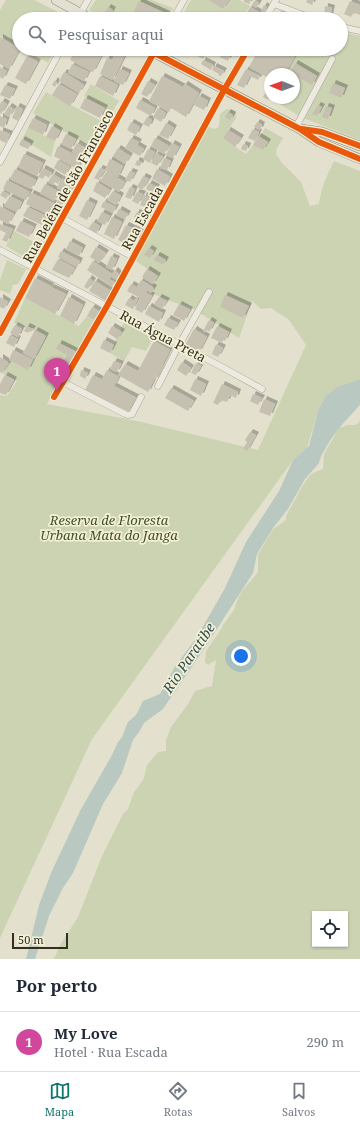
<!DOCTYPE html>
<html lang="pt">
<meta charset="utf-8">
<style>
:root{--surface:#fff;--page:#f2f2f3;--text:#1f2937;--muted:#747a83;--line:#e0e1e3;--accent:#0f766e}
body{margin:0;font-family:"Noto Serif",serif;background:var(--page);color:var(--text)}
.controls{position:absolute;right:12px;bottom:12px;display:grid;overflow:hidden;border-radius:0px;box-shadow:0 1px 3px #0004}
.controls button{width:36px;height:36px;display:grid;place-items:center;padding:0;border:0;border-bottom:1px solid var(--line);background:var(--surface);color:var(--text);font:20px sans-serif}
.compass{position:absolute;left:264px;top:68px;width:36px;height:36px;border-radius:50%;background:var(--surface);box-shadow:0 1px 3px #0004;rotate:271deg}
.scale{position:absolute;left:12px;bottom:10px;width:56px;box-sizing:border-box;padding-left:4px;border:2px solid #362f20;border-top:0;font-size:11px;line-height:14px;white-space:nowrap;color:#362f20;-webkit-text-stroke:3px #f3f0d5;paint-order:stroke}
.you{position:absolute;left:241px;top:656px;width:14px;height:14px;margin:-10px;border:3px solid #fff;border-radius:50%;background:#1a73e8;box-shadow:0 0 0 6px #1a73e833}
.badge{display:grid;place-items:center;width:26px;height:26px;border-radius:50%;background:var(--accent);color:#fff;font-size:13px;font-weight:700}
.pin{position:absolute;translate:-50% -33px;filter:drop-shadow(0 1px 2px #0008)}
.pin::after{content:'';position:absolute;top:21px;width:14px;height:12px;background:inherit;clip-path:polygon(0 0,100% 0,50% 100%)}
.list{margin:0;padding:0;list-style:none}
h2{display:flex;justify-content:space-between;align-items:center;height:52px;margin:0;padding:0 16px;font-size:17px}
h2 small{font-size:13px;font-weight:400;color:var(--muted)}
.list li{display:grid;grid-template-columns:26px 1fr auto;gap:12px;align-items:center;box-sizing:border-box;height:60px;padding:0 16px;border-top:1px solid var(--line)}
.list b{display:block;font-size:15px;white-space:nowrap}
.list p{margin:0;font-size:13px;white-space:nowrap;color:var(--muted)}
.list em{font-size:13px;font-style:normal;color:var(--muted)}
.icon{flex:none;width:22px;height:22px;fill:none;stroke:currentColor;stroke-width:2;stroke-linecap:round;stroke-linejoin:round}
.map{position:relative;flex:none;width:360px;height:959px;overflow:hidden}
.search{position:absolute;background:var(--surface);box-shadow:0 1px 3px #0004;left:12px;right:12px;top:12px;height:44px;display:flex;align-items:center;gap:10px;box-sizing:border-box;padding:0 14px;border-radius:22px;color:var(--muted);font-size:15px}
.sheet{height:112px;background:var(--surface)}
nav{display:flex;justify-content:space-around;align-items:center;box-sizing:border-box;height:56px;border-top:1px solid var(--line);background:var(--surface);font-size:11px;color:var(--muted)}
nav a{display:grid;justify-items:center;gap:2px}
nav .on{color:var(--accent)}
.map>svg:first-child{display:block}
.green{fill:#ccd3b2;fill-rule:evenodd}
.water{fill:#b9c9c1}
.building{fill:#c6c0b0;filter:url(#shadow)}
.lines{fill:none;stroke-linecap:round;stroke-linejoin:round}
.minor-casing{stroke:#a8a598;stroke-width:7}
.primary-casing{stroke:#8e8b7e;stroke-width:10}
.minor{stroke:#eceadf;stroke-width:6}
.primary{stroke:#e2e0d1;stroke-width:9}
.cycleway-casing{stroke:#f3f0d5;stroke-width:8}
.cycleway{stroke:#e8590c;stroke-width:6}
.labels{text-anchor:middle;stroke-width:3.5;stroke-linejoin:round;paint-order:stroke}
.street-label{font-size:13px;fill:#362f20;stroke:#f3f0d5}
.park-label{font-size:13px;font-style:italic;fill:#3f5128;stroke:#f3f0d5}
.water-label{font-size:14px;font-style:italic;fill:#315055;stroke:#f3f0d5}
</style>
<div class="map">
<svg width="360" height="959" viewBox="0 0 360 959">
<defs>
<filter id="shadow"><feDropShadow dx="3" dy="-3" stdDeviation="0" flood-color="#0004"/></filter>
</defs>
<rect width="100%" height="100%" fill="#e3e1ce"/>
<g class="green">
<polygon points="6,0 34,0 70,18 70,19 19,19 19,47 0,36 0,10"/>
<polygon points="96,0 152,0 173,8 167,19 106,19 89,10"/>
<polygon points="191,0 208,0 223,9 230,0 239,0 250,6 245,13 250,16 248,19 228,19 220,16 218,19 185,19 181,17"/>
<polygon points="341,32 360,36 360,140 303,118 273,100 274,98 294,98 294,74 286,74 300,49 341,49"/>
<polygon points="23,49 55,49 48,63"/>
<polygon points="91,84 119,101 112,112 84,96"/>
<polygon points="46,92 109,125 95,150 33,113"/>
<path d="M227 109 236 111V118L223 138 246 154 253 145 256 144 265 128 283 138 277 148 276 154 282 163 301 182 310 206 319 204C321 188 327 175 334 161L360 171V379L337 387 318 411 307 448 293 460 92 739 0 938V395L7 396 17 381 2 373 9 360 28 369 46 336 14 323 25 298 79 326 87 316 94 320 47 404 137 421 258 450 306 345 289 320 271 308 261 309 252 301 239 338 192 308 170 301 151 293 153 284 158 276 133 259 197 141 206 133 207 126 214 129 219 127 220 114Z"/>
<polygon points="28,128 55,141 51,157 22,139"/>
<polygon points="14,231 41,246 33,262 6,246"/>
<polygon points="7,260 26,269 18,284 13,285 10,294 0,290 0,280"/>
<polygon points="124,322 153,338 146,351 132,347 124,361 110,353"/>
<path d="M360 418V959H54L60 945 78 917 102 856 123 814 128 809 134 792 139 786 144 778 147 765 158 752 166 751V740L171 727 188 704 195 691 212 686 216 660 208 665 205 662 206 651 220 631 223 625 234 610 238 598 242 591 258 572V555L264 544 273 529 286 520V516L303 485 310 475 315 472 323 469 324 454 339 428 348 425H354L359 423ZM315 914H345V944H315Z"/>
</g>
<polygon class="water" points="360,379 360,405 340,427 331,439 321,456 319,463 305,479 288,509 273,528 257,554 253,573 204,649 163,709 144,723 139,732 133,740 122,773 103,804 73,873 63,888 49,916 35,959 26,959 39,905 51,873 80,811 112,755 118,742 122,737 128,722 136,715 143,701 160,694 174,668 197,637 225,588 246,542 279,491 293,460 309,446 318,411 326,396 337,387"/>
<g class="building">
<polygon points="208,0 229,0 223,9"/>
<polygon points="244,0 251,0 249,4 244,2"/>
<polygon points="255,0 259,3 256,8 252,5"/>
<polygon points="307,0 314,0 312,5 306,2"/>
<polygon points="139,1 167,14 165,19 141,19 132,15"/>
<polygon points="350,1 360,5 360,15 353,12 351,17 344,14"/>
<polygon points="264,5 267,7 264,13 261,11"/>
<polygon points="325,6 332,8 330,17 324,16"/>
<polygon points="108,7 113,10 110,15 105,12"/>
<polygon points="250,7 262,14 259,19 256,19 246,14"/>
<polygon points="282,9 299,19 276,19"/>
<polygon points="0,37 20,49 9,69 0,64"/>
<polygon points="76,49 105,49 93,72 70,60"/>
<polygon points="191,49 209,49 203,59 190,52"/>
<polygon points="222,49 234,49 231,54"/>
<polygon points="235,49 241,51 238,57 232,55"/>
<polygon points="259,49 299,49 285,74 270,74 270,79 249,67"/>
<polygon points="117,51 125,55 113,80 100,74 107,58 112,60"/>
<polygon points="222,52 223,53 224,52 230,56 228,61 220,57"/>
<polygon points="27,56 38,62 26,84 15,78"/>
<polygon points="203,60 213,65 211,70 201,64"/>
<polygon points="295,63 317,76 312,85 294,75 294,74 290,73"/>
<polygon points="72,64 89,72 84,81 68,73"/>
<polygon points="214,66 224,71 221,76 218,75 219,74 212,70"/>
<polygon points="0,67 7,71 3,79 0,77"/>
<polygon points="120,69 129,73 123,85 114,81"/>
<polygon points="246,69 260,76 258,80 250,76 244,88 237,85"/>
<polygon points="64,72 84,85 79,93 59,81"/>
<polygon points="100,76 118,85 113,96 95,86"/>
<polygon points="162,76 183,87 185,84 199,93 186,117 171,108 169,112 149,101"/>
<polygon points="55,80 57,83 55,87 52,85"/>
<polygon points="148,81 155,85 147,97 141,94"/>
<polygon points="333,83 345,88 341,98 329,93"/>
<polygon points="59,84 77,94 70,106 52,95"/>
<polygon points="270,84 270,96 268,100 263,97"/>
<polygon points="5,85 15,89 10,99 0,95"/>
<polygon points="199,96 208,101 204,110 194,105"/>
<polygon points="85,98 105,108 100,118 80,108"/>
<polygon points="140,100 155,108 151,116 136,108"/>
<polygon points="2,101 7,104 1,114 0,113 0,104"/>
<polygon points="318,105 322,107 317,116 312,114"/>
<polygon points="9,106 14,109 9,117 4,114"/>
<polygon points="17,106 23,109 18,121 12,118"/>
<polygon points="326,106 332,108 328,119 322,117"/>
<polygon points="158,108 166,113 161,122 153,117"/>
<polygon points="228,112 233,115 230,120 225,117"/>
<polygon points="0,116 7,119 4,128 0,126"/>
<polygon points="147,117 152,120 149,127 143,124"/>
<polygon points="33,118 47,125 43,135 28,128"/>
<polygon points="131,122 140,127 136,135 127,130"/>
<polygon points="257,122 262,125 260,130 254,127"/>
<polygon points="166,123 174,128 168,139 159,135"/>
<polygon points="52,126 60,131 55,141 46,137"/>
<polygon points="253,129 259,132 255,141 248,138"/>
<polygon points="0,130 10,134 6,143 0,140"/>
<polygon points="228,130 241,138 235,147 223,138"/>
<polygon points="66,134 76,139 71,149 61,144"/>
<polygon points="258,136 268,142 263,150 253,145"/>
<polygon points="131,138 139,142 137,145 144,149 140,156 125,148"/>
<polygon points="155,138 169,146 164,154 151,146"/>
<polygon points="22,139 31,144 28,149 19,145"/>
<polygon points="77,143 87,149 82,158 72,152"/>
<polygon points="172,143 179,147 173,158 166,155"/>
<polygon points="243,144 248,146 246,151 241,149"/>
<polygon points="58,146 77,156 75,160 80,163 77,169 54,156"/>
<polygon points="118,148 130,156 125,164 113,156"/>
<polygon points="148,149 155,152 150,163 143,159"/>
<polygon points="156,153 163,157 157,166 151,163"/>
<polygon points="24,154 43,163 37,176 18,167"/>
<polygon points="164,158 171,161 167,170 160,168"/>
<polygon points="110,159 123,166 118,177 109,173 125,182 119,192 100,181 107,171 105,170 99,180 94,178 100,168 105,170"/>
<polygon points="58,160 70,167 65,175 54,168"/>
<polygon points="137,160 142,162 140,166 135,165"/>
<polygon points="43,168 52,173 49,178 45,175 43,179 38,177"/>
<polygon points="15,169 36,180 31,189 10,179"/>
<polygon points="157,169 170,177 165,186 152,179"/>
<polygon points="130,171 135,173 130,182 125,180"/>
<polygon points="53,174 61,179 58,184 55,182 53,185 48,182"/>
<polygon points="143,176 149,179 142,190 137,187"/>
<polygon points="61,179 68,182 65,189 63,187 61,190 57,188"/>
<polygon points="7,180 30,192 26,200 3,189"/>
<polygon points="97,182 110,190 105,198 93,191"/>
<polygon points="149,183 157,187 154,193 146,189"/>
<polygon points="45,184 59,192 54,201 40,193"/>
<polygon points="70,184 73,186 70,192 67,190"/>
<polygon points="130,187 135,189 131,199 125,197"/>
<polygon points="3,191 9,194 6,199 0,195"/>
<polygon points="113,191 121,196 116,205 107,200"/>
<polygon points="137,192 143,194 138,204 132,201"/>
<polygon points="31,193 54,203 51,210 56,213 54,217 26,204"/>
<polygon points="62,194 67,197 62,206 56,202"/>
<polygon points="144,195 151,199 149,203 154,206 152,210 140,205"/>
<polygon points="10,196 22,202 17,212 4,206"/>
<polygon points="87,200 95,204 87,220 79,216"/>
<polygon points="104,201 116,207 113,213 101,207"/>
<polygon points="0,206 14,214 8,224 0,220"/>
<polygon points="28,207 46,216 42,225 23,216"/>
<polygon points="119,209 128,214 125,219 116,215"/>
<polygon points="102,212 110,216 105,225 97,221"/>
<polygon points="137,212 148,218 145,223 134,217"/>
<polygon points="112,217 122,222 114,239 104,234"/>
<polygon points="21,221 34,227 29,237 16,231"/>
<polygon points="93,222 100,226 96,234 88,229"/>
<polygon points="0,224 13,229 7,242 2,240 6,233 0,230"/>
<polygon points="126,225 141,232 137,241 131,239 128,245 118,240"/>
<polygon points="43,237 45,238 42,245 40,244"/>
<polygon points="70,241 83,248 79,256 66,249"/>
<polygon points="124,245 131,249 129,252 122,248"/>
<polygon points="96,247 106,253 99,263 90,257"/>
<polygon points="149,248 154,251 150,258 144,255"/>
<polygon points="61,251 80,261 77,267 58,257"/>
<polygon points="157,255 166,260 163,265 154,260"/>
<polygon points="111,256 117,259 112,270 106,267"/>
<polygon points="58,259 75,268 69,278 52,270"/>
<polygon points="93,261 112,274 115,270 119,274 116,280 111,276 109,279 115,282 112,287 87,270"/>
<polygon points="147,269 158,276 153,284 142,277"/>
<polygon points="35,278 51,286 45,299 51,287 66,294 55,314 25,298"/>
<polygon points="89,278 93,281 88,289 84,287"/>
<polygon points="141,280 154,288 151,293 147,290 146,292 137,287"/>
<polygon points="95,281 111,291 106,301 89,291"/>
<polygon points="131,284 152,296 142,313 135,309 140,298 127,291"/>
<polygon points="225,295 249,306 243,318 220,307"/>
<polygon points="0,297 8,302 4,309 0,307"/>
<polygon points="69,297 83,305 74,324 60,316"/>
<polygon points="159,297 167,301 162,309 154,304"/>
<polygon points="129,298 134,301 136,298 138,299 133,309 125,305"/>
<polygon points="179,304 190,310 184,321 173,315"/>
<polygon points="149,306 163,313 159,322 145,314"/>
<polygon points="92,307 99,311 94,320 87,316"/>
<polygon points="168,318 178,323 174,330 164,325"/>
<polygon points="209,320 214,323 209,332 206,330 205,332 203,331"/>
<polygon points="15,325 22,329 18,337 10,333"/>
<polygon points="27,326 33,329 31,332 29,331 28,333 24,331"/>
<polygon points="112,326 122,332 117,339 108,333"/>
<polygon points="217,326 229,332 225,341 223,340 222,343 211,338"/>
<polygon points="194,329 207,337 199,352 185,345"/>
<polygon points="35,330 46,336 34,359 23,353"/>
<polygon points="10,335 18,339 14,347 6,343"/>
<polygon points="104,340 114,345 110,353 100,348"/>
<polygon points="154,341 170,350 155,380 138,371"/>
<polygon points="59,343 77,352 67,370 61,366 67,355 56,349"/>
<polygon points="216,344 223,348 218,357 212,354"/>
<polygon points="13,350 33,360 28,370 9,360"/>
<polygon points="0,357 9,363 2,373 0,372"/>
<polygon points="114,361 121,364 117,372 110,369"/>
<polygon points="182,362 191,368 186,376 177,370"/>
<polygon points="196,363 201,366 196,375 191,373"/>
<polygon points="125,364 154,380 148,392 118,375"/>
<polygon points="164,365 166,366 160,378 157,376"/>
<polygon points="81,370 88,373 85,379 80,376"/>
<polygon points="107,370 119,377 114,386 102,379"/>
<polygon points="5,375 14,380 6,395 0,393 0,384"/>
<polygon points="93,375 137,398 129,412 85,390"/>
<polygon points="195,379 206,384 201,396 190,390"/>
<polygon points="222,384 238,392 236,398 230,395 227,402 221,400 218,405 213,403"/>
<polygon points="171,388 194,401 188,411 165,398"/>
<polygon points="253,394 262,398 258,405 250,401"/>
<polygon points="264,399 275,404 270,416 259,412"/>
<polygon points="250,432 256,435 247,451 243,449 247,442 245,440"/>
</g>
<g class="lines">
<defs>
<g id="minor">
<polyline points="274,4 314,19"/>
<polyline points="77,19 88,0"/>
<polyline points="173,19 184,0"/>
<polyline points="265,19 276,0"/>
<polyline points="341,27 360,31"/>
<polyline points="296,127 332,59"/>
<polyline points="0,162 61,49"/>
<polyline points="62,218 133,257"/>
<polyline points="0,250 222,367 262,389"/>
<polyline points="0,333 62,218 155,50"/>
<polyline points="63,382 125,414 128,415 132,414 141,397"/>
<polyline points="158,386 179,345 209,292"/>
<polyline points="54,397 63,382 107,306 224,90 248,49"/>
</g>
<g id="primary">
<polyline points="56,0 91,19"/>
<polyline points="147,49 300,129 319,142 360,159"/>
<polyline points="301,129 322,132 360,146"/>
</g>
</defs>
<use href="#minor" class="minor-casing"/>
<use href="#primary" class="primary-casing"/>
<use href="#minor" class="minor"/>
<use href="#primary" class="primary"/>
<defs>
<g id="cycleway">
<polyline points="147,49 300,129 319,142 360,159"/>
<polyline points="302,129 322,132 360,146"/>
<polyline points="0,333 62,218 156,49"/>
<polyline points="54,397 63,382 107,306 224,90 248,49"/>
</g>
</defs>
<use href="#cycleway" class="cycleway-casing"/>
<use href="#cycleway" class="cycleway"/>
</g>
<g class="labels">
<g class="street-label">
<text transform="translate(68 186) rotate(-61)" y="5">Rua Belém de São Francisco</text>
<text transform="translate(142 218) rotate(-61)" y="5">Rua Escada</text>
<text transform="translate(163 336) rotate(28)" y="5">Rua Água Preta</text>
</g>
<g class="park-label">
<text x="109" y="525">Reserva de Floresta<tspan x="109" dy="15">Urbana Mata do Janga</tspan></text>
</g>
<g class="water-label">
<text transform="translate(189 658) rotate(-56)" y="5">Rio Paratibe</text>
</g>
</g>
</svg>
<div class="controls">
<button><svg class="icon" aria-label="locate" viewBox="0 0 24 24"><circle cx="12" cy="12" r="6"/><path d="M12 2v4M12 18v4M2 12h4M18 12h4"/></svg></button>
</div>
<svg class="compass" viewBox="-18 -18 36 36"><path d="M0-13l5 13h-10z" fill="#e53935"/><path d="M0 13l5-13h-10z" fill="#747a83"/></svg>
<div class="scale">50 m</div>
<div class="you"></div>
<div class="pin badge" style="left:57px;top:391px;background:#d1479c">1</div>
<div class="search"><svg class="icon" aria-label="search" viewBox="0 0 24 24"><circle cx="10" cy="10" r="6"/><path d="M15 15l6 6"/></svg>Pesquisar aqui</div>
</div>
<section class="sheet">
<h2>Por perto<small></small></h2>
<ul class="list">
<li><span class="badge" style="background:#d1479c">1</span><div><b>My Love</b><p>Hotel · Rua Escada</p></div><em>290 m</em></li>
</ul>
</section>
<nav>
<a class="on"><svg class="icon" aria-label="map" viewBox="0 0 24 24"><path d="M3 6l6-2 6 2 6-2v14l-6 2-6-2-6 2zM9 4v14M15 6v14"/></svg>Mapa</a>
<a><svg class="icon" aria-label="directions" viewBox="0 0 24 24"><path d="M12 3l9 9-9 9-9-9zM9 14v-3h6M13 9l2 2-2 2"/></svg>Rotas</a>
<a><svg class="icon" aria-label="saved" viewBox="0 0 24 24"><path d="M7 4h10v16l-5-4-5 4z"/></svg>Salvos</a>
</nav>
